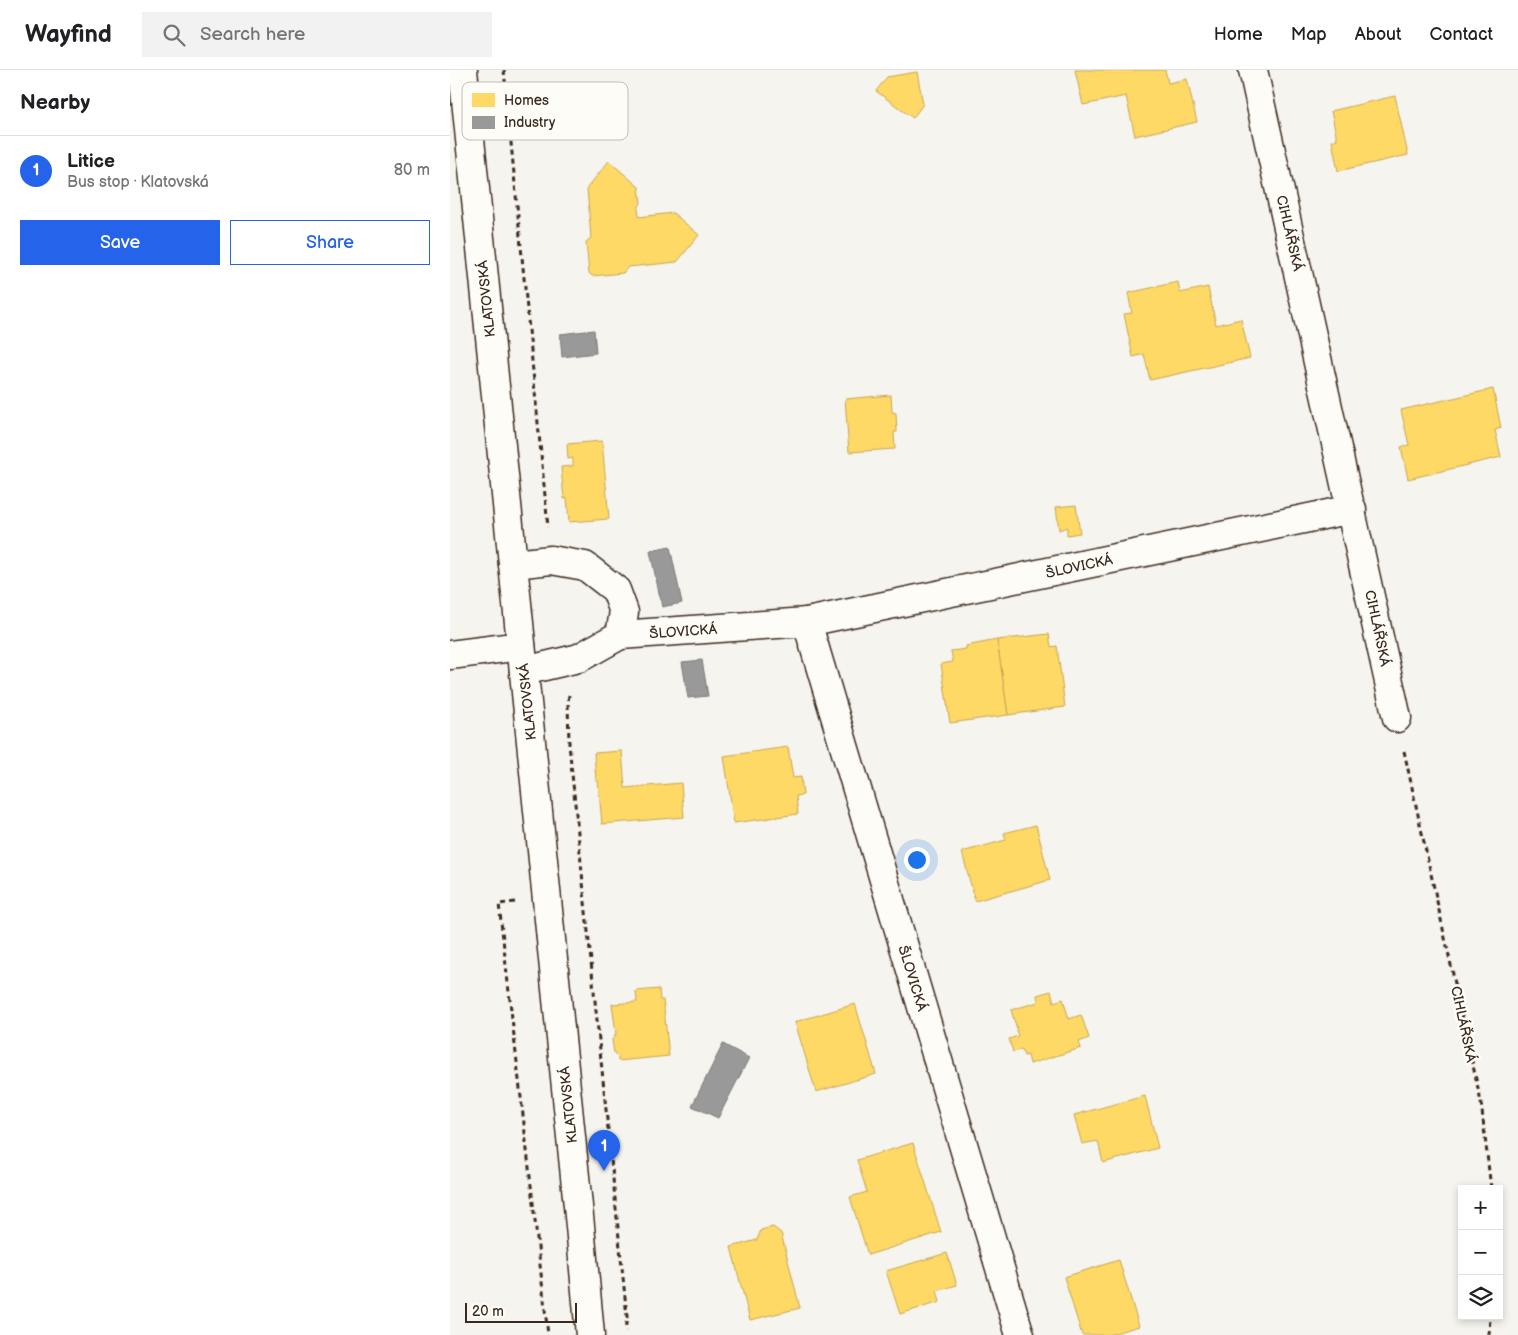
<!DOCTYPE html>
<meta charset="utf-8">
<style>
:root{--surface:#fff;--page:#f2f2f2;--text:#202124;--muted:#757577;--line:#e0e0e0;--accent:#2563eb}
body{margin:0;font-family:"Balsamiq Sans",sans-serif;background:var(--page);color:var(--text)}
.controls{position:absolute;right:15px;bottom:15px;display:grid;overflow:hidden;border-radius:0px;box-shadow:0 2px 8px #0003}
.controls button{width:45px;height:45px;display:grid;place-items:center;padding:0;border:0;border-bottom:1px solid var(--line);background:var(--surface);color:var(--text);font:25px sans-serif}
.scale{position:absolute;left:15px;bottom:12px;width:112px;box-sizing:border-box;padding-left:5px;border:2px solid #3b2a1e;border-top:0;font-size:14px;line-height:18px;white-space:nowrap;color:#3b2a1e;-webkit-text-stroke:4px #fdfcf7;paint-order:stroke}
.you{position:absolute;left:466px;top:789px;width:18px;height:18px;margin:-12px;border:4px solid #fff;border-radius:50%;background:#1a73e8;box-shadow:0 0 0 8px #1a73e833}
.badge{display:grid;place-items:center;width:32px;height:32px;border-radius:50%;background:var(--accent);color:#fff;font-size:16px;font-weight:700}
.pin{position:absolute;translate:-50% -41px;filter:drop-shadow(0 1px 2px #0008)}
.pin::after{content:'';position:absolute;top:26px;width:18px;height:15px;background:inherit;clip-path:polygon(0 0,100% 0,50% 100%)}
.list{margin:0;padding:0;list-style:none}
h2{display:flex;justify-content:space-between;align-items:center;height:65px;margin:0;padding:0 20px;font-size:21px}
h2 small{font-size:16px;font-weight:400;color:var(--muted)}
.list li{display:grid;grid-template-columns:32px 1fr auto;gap:15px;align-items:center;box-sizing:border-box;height:70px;padding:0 20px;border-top:1px solid var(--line)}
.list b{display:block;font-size:19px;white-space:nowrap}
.list p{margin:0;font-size:16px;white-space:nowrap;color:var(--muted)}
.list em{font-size:16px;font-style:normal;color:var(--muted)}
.actions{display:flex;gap:10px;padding:15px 20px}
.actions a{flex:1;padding:11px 0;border:1px solid var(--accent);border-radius:0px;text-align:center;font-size:18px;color:var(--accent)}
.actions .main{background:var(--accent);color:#fff}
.icon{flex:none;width:28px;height:28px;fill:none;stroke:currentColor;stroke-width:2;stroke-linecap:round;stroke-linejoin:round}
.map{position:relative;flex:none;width:1068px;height:1265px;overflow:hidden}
header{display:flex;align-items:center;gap:30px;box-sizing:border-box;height:70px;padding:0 25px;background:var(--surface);border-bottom:1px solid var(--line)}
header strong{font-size:24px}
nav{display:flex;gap:28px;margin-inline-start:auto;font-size:18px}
.search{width:350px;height:45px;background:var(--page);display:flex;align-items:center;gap:12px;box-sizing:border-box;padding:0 18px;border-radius:0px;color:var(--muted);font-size:19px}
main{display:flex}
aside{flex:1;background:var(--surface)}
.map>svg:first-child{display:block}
.homes{fill:#ffd966;stroke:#c4a450}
.industry{fill:#999;stroke:#7d7874}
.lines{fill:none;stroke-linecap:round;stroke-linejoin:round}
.minor-casing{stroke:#3b2a1e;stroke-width:31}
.secondary-casing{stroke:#3b2a1e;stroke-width:31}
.path{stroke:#3b2a1e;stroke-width:3;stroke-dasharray:5 4;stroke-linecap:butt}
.minor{stroke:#fdfcf7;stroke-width:28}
.secondary{stroke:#fdfcf7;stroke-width:28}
.labels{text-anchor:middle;stroke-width:5;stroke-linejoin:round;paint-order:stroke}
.street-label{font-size:14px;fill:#3b2a1e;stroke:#fdfcf7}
.key{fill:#fdfcf7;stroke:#c3bdb6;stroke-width:1}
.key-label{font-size:14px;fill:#3b2a1e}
</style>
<header>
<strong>Wayfind</strong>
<div class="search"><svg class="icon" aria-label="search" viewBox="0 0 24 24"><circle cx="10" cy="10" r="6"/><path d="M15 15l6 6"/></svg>Search here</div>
<nav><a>Home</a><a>Map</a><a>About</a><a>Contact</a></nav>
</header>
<main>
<aside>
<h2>Nearby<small></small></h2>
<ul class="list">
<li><span class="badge">1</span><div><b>Litice</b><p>Bus stop · Klatovská</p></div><em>80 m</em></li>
</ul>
<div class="actions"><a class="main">Save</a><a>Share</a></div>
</aside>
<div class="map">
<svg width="1068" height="1265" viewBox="0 0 1068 1265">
<rect width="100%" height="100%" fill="#f5f4ee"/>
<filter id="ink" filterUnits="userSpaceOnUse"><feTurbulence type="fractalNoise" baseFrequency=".02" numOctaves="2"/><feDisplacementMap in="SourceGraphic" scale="10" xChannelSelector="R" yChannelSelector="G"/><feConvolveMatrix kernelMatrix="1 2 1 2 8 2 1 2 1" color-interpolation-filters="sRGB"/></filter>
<g filter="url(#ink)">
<g class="homes">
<polygon points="625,0 715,0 718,13 737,9 747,52 685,66 676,26 633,35"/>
<polygon points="467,2 473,34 463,48 426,21 437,7"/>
<polygon points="945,26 958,85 888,101 882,71 887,69 881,41"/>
<polygon points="159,91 189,117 191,133 188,138 189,147 223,143 249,165 227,192 178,197 173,203 142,206 139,203 136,172 141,168 137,118"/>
<polygon points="728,212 730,223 758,217 766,255 791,249 800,288 700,310 694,284 683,287 674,244 682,243 678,223"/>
<polygon points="1043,319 1051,358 1045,360 1051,387 958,409 951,377 959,375 951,340"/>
<polygon points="441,325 442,342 446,343 447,362 444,362 445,379 399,382 395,329"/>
<polygon points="152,371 159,449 119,452 117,428 114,429 111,397 123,396 123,388 118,389 117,374"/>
<polygon points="626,435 630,463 617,465 617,457 609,460 606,437"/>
<polygon points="599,564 601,577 607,576 615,637 558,645 547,570"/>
<polygon points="547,570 558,645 500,653 491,594 503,592 501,581 516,579 516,576"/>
<polygon points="338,677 343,708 351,707 353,725 346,726 348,744 284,753 274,686"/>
<polygon points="172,681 175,718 231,713 234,747 152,754 148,711 146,711 144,683"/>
<polygon points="586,755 600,810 525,831 512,782 556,770 554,763"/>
<polygon points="209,919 210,930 213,930 219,986 168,991 168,987 164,983 162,970 166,964 162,934 187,932 186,921"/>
<polygon points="601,921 604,932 613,929 619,949 631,945 639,968 629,972 631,978 580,994 578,985 574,986 572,979 563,982 559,969 568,966 566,960 567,959 561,940 588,932 587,925"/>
<polygon points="405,934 426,1004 366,1022 345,952"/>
<polygon points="695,1026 708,1078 653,1093 648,1071 632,1074 624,1045"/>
<polygon points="463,1073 491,1162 418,1185 400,1127 417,1122 407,1090"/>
<polygon points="323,1157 331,1163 350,1238 300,1250 281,1177 307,1170 311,1160"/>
<polygon points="497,1183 507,1215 487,1221 490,1232 450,1244 436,1201"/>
<polygon points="669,1190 689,1256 658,1265 632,1265 614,1207"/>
</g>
<g class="industry">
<polygon points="144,260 146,283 112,287 110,264"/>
<polygon points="220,477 232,533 212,537 200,481"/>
<polygon points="252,590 258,626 238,628 232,592"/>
<polygon points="273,974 299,988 268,1048 242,1036"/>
</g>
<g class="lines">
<defs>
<g id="minor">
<polyline points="803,0 947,648"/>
<polyline points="63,494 101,490 135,496 166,520 174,542 170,565 129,588 74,601"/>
<polyline points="357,552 902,439"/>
<polyline points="170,565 357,552 570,1265"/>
<polyline points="0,585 71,576"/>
</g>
<polyline id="secondary" points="13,0 130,1156 140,1265"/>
</defs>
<use href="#minor" class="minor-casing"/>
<use href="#secondary" class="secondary-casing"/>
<g class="path">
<polyline points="54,0 98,457"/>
<polyline points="119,625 118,632 119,674 177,1247 175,1261"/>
<polyline points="954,681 1031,1032 1041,1119"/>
<polyline points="65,832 49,834 98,1265"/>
<polyline points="1039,1265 1040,1246"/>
</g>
<use href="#minor" class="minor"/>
<use href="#secondary" class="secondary"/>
</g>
</g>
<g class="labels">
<g class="street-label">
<text transform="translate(840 163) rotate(77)" y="5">CIHLÁŘSKÁ</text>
<text transform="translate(36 229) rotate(-96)" y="5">KLATOVSKÁ</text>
<text transform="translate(629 496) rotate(-12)" y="5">ŠLOVICKÁ</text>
<text transform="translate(928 558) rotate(78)" y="5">CIHLÁŘSKÁ</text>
<text transform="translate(233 561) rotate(-4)" y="5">ŠLOVICKÁ</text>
<text transform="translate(77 632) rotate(-96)" y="5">KLATOVSKÁ</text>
<text transform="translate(463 908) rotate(73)" y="5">ŠLOVICKÁ</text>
<text transform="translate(1014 954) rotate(78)" y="5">CIHLÁŘSKÁ</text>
<text transform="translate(118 1035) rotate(-96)" y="5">KLATOVSKÁ</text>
</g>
</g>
<rect x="12" y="12" width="166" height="58" rx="8" class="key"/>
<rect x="22" y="23" width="23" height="14" fill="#ffd966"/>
<rect x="22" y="46" width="23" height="13" fill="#999"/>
<g class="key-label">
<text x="54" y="35">Homes</text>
<text x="54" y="57">Industry</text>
</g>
</svg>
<div class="controls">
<button>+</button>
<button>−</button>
<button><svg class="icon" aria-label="layers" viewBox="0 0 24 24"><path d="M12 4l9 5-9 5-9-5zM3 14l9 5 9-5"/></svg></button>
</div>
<div class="scale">20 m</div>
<div class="you"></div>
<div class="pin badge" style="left:154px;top:1101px">1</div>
</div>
</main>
